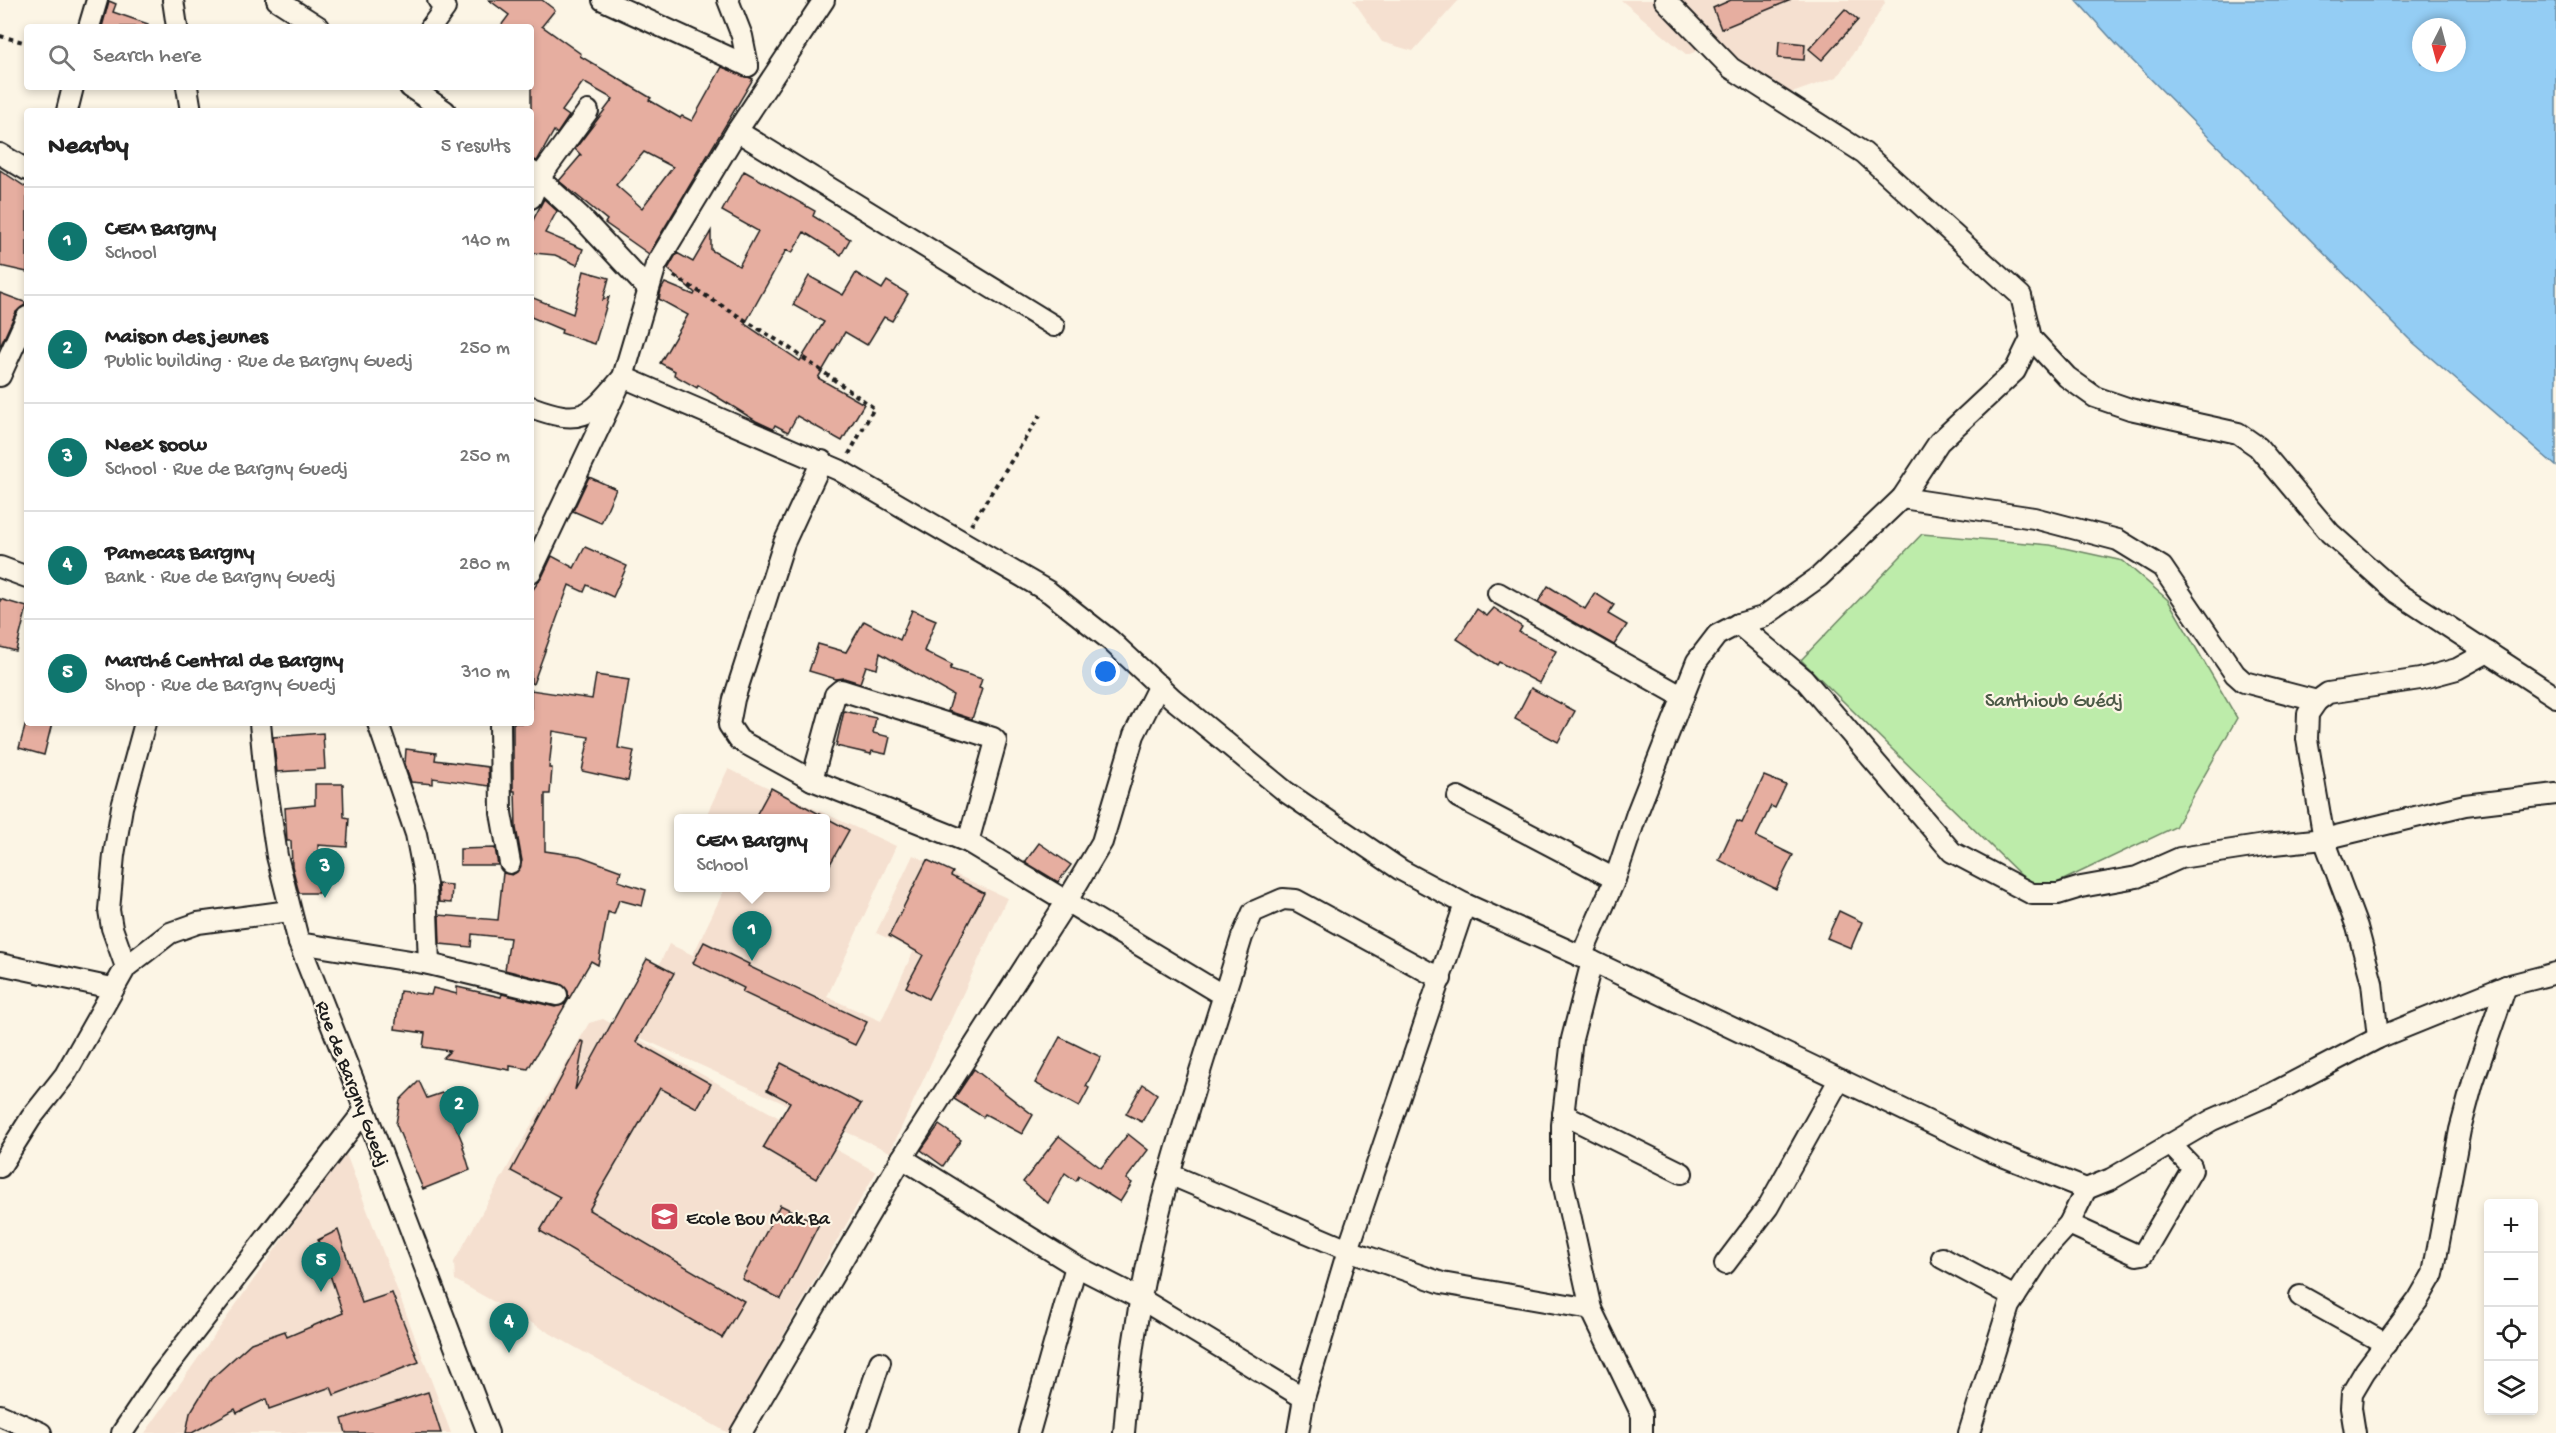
<!DOCTYPE html>
<meta charset="utf-8">
<style>
:root{--surface:#fff;--page:#f6f6f6;--text:#222;--muted:#767676;--line:#e0e0e0;--accent:#0f766e}
body{margin:0;font-family:"Gochi Hand",sans-serif;background:var(--page);color:var(--text)}
.controls{position:absolute;right:18px;bottom:18px;display:grid;overflow:hidden;border-radius:6px;box-shadow:0 3px 9px #0003}
.controls button{width:54px;height:54px;display:grid;place-items:center;padding:0;border:0;border-bottom:2px solid var(--line);background:var(--surface);color:var(--text);font:30px sans-serif}
.compass{position:absolute;left:2412px;top:18px;width:54px;height:54px;border-radius:50%;background:var(--surface);box-shadow:0 3px 9px #0003;rotate:186deg}
.you{position:absolute;left:1106px;top:672px;width:21px;height:21px;margin:-15px;border:4px solid #fff;border-radius:50%;background:#1a73e8;box-shadow:0 0 0 9px #1a73e833}
.badge{display:grid;place-items:center;width:39px;height:39px;border-radius:50%;background:var(--accent);color:#fff;font-size:20px;font-weight:700}
.pin{position:absolute;translate:-50% -50px;filter:drop-shadow(0 2px 3px #0008)}
.pin::after{content:'';position:absolute;top:32px;width:21px;height:18px;background:inherit;clip-path:polygon(0 0,100% 0,50% 100%)}
.popup{position:absolute;left:674px;top:814px;width:156px;height:78px;box-sizing:border-box;display:grid;place-content:center;border-radius:6px;background:var(--surface);filter:drop-shadow(0 2px 4px #0005);font-size:20px;white-space:nowrap;color:var(--muted)}
.popup b{font-size:22px;color:var(--text)}
.popup::after{content:'';position:absolute;left:50%;top:100%;margin-left:-12px;border:12px solid transparent;border-top-color:var(--surface)}
.list{margin:0;padding:0;list-style:none}
h2{display:flex;justify-content:space-between;align-items:center;height:78px;margin:0;padding:0 24px;font-size:26px}
h2 small{font-size:20px;font-weight:400;color:var(--muted)}
.list li{display:grid;grid-template-columns:39px 1fr auto;gap:18px;align-items:center;box-sizing:border-box;height:108px;padding:0 24px;border-top:2px solid var(--line)}
.list b{display:block;font-size:22px;white-space:nowrap}
.list p{margin:0;font-size:20px;white-space:nowrap;color:var(--muted)}
.list em{font-size:20px;font-style:normal;color:var(--muted)}
.icon{flex:none;width:33px;height:33px;fill:none;stroke:currentColor;stroke-width:2;stroke-linecap:round;stroke-linejoin:round}
.map{position:relative;flex:none;width:2556px;height:1433px;overflow:hidden}
.search{position:absolute;background:var(--surface);box-shadow:0 3px 9px #0003;left:24px;top:24px;width:510px;height:66px;display:flex;align-items:center;gap:15px;box-sizing:border-box;padding:0 21px;border-radius:6px;color:var(--muted);font-size:22px}
.panel{position:absolute;background:var(--surface);box-shadow:0 3px 9px #0003;left:24px;top:108px;width:510px;height:618px;border-radius:6px}
.map>svg:first-child{display:block}
.built{fill:#f5e0d0}
.green{fill:#bdecaa;stroke:#6c8463;stroke-width:1.5}
.water{fill:#94cdf4;stroke:#64869e;stroke-width:1.5;fill-rule:evenodd}
.building{fill:#e6aea0;stroke:#1c1c1c;stroke-width:1.5;fill-rule:evenodd}
.lines{fill:none;stroke-linecap:round;stroke-linejoin:round}
.minor-casing{stroke:#1c1c1c;stroke-width:24}
.path{stroke:#1c1c1c;stroke-width:4;stroke-dasharray:4.5 4.5;stroke-linecap:butt}
.minor{stroke:#fcf5e5;stroke-width:20}
.labels{text-anchor:middle;stroke-width:4.5;stroke-linejoin:round;paint-order:stroke}
.park-label{font-size:20px;fill:#4c5a47;stroke:#fcf5e5}
.street-label{font-size:20px;fill:#1c1c1c;stroke:#fcf5e5}
.poi-label{font-size:20px;fill:#1c1c1c;stroke:#fcf5e5;text-anchor:start}
</style>
<div class="map">
<svg width="2556" height="1433" viewBox="0 0 2556 1433">
<rect width="100%" height="100%" fill="#fcf5e5"/>
<filter id="ink" filterUnits="userSpaceOnUse"><feTurbulence type="fractalNoise" baseFrequency=".0167" numOctaves="2"/><feDisplacementMap in="SourceGraphic" scale="12" xChannelSelector="R" yChannelSelector="G"/><feConvolveMatrix kernelMatrix="1 2 1 2 8 2 1 2 1" color-interpolation-filters="sRGB"/></filter>
<g filter="url(#ink)">
<g class="built">
<polygon points="1353,0 1459,0 1413,51 1382,42"/>
<polygon points="1621,0 1884,0 1885,3 1869,30 1837,77 1792,93 1752,69 1717,43 1687,55"/>
<polygon points="728,769 896,846 827,997 881,1021 914,950 876,933 913,855 1007,898 890,1152 628,1032 669,944 693,955 725,888 825,888 825,818 705,818"/>
<polygon points="603,1019 876,1172 728,1433 455,1280 454,1262 589,1023"/>
<polygon points="345,1151 451,1433 145,1433"/>
</g>
<polygon class="green" points="1922,534 2050,545 2123,561 2168,600 2237,718 2175,827 2038,892 1801,660"/>
<path class="water" d="M2076 0H2556V466L2409 339 2117 45ZM2421 27H2457V63H2421Z"/>
<g class="building">
<path d="M489 0H542L555 10 542 26 581 54 580 56 651 98 649 100 680 118 682 116 692 121 722 67 753 79 649 254 605 223 607 220 559 181 581 155 575 149 613 99 583 82 562 111 569 116 557 134 554 131 537 161 531 159V27H500L509 15ZM644 152 673 167 642 208 616 185Z"/>
<polygon points="1731,0 1791,0 1721,29 1713,8"/>
<polygon points="109,1 116,4 113,12 148,24 147,27 102,27"/>
<polygon points="1845,9 1858,20 1822,60 1809,49"/>
<polygon points="1779,41 1805,44 1804,60 1778,58"/>
<polygon points="0,170 27,188 27,272 0,266"/>
<polygon points="744,171 815,211 813,216 850,239 841,255 804,232 792,253 786,250 745,324 800,361 824,322 793,305 809,276 843,295 856,273 882,289 887,281 908,294 892,321 884,317 867,345 845,332 818,378 864,404 842,441 797,416 788,432 775,425 773,429 756,421 698,385 697,388 674,375 675,371 660,363 688,315 659,299 661,290 665,283 694,295 695,293 668,269 677,253 693,262 711,231 711,250 739,266 758,231 722,211"/>
<polygon points="544,199 557,211 545,233 583,249 577,265 555,255 534,253 531,259 531,224"/>
<polygon points="584,271 609,278 603,300 609,297 595,344 561,333 562,330 531,317 531,297 573,314"/>
<polygon points="0,293 27,303 16,312 0,347"/>
<polygon points="589,477 616,489 601,523 573,511"/>
<polygon points="585,547 627,566 613,597 587,585 584,592 569,585 533,684 531,683 531,592 542,577 552,556 574,568"/>
<polygon points="1548,586 1585,609 1595,593 1614,605 1608,614 1627,625 1614,645 1538,602"/>
<polygon points="0,599 27,607 16,651 0,647"/>
<polygon points="1494,608 1522,627 1519,632 1556,651 1539,683 1499,662 1497,665 1457,639 1477,609 1487,616"/>
<polygon points="912,610 936,620 924,651 952,665 950,669 982,679 979,688 982,689 972,719 948,711 953,695 880,653 877,669 866,666 860,683 844,678 836,679 809,671 818,644 846,652 864,621 900,640"/>
<polygon points="596,675 629,680 618,748 634,751 628,781 582,771 589,737 553,731 549,768 552,768 550,794 545,794 545,851 580,856 621,871 618,881 646,890 642,906 619,900 614,914 608,912 598,965 591,961 528,1069 510,1066 510,1070 443,1058 450,1051 423,1047 425,1033 395,1029 400,991 431,995 433,988 457,994 457,987 501,997 502,994 555,1007 565,1004 568,998 568,991 560,984 505,970 510,938 472,934 471,947 440,944 439,915 498,920 503,873 512,875 517,872 522,861 516,828 515,791 513,791 513,723 531,723 531,690 592,699"/>
<polygon points="1531,688 1575,711 1558,742 1515,719"/>
<polygon points="844,711 876,718 873,733 890,737 886,754 872,751 871,754 836,746"/>
<polygon points="26,723 52,723 44,755 19,748"/>
<polygon points="323,733 325,769 277,772 273,737"/>
<polygon points="406,749 436,753 435,760 488,767 489,786 433,778 433,784 411,782 405,764"/>
<polygon points="1764,776 1786,785 1775,808 1771,806 1756,837 1793,855 1776,889 1719,860 1737,821 1742,823"/>
<polygon points="315,784 343,784 344,817 349,818 347,847 318,845 318,893 299,893 292,866 291,841 287,841 285,808 315,805"/>
<polygon points="771,788 849,830 825,873 825,819 754,819"/>
<polygon points="1039,843 1071,865 1058,882 1025,862"/>
<polygon points="495,848 498,865 460,865 460,849"/>
<polygon points="927,860 953,872 951,876 984,893 928,999 906,987 923,955 889,936"/>
<polygon points="438,884 452,885 451,903 439,902"/>
<polygon points="1839,911 1862,922 1851,948 1827,938"/>
<polygon points="704,942 749,964 748,966 867,1022 855,1045 742,992 744,988 693,963"/>
<polygon points="647,959 674,973 636,1042 711,1084 697,1108 660,1088 589,1210 744,1301 722,1338 540,1231 560,1197 511,1171 581,1041 584,1042 575,1090"/>
<polygon points="1060,1037 1101,1057 1086,1086 1089,1088 1079,1107 1035,1083"/>
<polygon points="781,1063 861,1104 816,1179 763,1148 790,1102 767,1090"/>
<polygon points="974,1069 1033,1115 1022,1134 985,1114 983,1117 954,1099"/>
<polygon points="419,1081 427,1098 442,1093 464,1146 463,1147 470,1170 423,1189 396,1124 400,1100"/>
<polygon points="1143,1084 1157,1094 1142,1122 1126,1114"/>
<polygon points="939,1125 961,1140 943,1166 921,1150"/>
<polygon points="1128,1134 1148,1150 1126,1179 1132,1183 1120,1202 1079,1176 1076,1181 1065,1173 1048,1203 1023,1182 1059,1136 1101,1168"/>
<polygon points="780,1205 819,1224 781,1299 742,1279"/>
<polygon points="338,1230 362,1303 392,1293 419,1362 334,1395 331,1387 269,1409 266,1399 237,1413 235,1409 192,1433 186,1433 190,1413 211,1379 251,1343 285,1331 287,1337 343,1313 318,1240"/>
<polygon points="428,1392 441,1433 346,1433 342,1419"/>
</g>
<g class="lines">
<defs>
<g id="minor">
<polyline points="173,0 177,27"/>
<polyline points="277,0 319,27"/>
<polyline points="603,0 748,66"/>
<polyline points="728,0 742,36 748,66"/>
<polyline points="89,27 97,0"/>
<polyline points="431,27 445,8 438,0"/>
<polyline points="187,87 191,111"/>
<polyline points="410,87 445,111"/>
<polyline points="67,111 73,87"/>
<polyline points="737,131 1054,326"/>
<polyline points="0,154 27,170"/>
<polyline points="531,171 579,215 648,289"/>
<polyline points="531,198 540,177 588,111"/>
<polyline points="2031,338 2067,377 2095,397 2130,409 2238,433 2258,447 2330,533 2397,593 2556,697"/>
<polyline points="0,376 27,317"/>
<path d="M531 407C583 426 589 417 623 377L839 470 1049 592 1110 640 1173 699 1286 792 1401 870 1465 904 1592 961 1990 1151 2086 1189 2111 1179 2212 1120 2271 1094 2378 1038 2506 986 2556 973"/>
<polyline points="822,461 784,543 734,699 729,725 739,740 812,780 968,842 1224,996"/>
<polyline points="1902,498 2034,518 2118,540 2162,567 2235,674 2244,682 2317,701"/>
<polyline points="0,567 27,577"/>
<polyline points="531,572 623,377 656,265 737,131 824,0"/>
<polyline points="1498,593 1683,697"/>
<polyline points="1738,624 1804,679 1952,852 2032,894 2058,894 2081,887 2137,877 2180,858 2265,845 2324,839 2465,805 2556,794"/>
<polyline points="260,723 265,776 277,856 299,943 365,1110 488,1433"/>
<polyline points="378,723 416,834 426,885 429,964"/>
<polyline points="500,723 501,813 510,863"/>
<polyline points="812,780 835,695 841,690 993,738 996,741 968,842"/>
<polyline points="1458,797 1615,879"/>
<polyline points="299,943 429,964 557,995"/>
<polyline points="1581,957 1615,879 1637,813 1697,661 1717,635 1738,624 1763,617 1819,577 1902,498 1939,442 2015,371 2031,338 2021,296 1864,153 1731,68 1665,0"/>
<polyline points="1592,961 1572,1039 1562,1125 1562,1178 1591,1309 1642,1415 1642,1433"/>
<polyline points="0,964 112,988"/>
<polyline points="126,967 112,928 109,910 114,855 122,807 145,723"/>
<polyline points="2378,1038 2372,983 2357,927 2324,839 2307,739 2308,714 2317,701 2328,693 2420,679 2457,669 2488,652"/>
<polyline points="1563,1114 1682,1173"/>
<polyline points="902,1158 1076,1266 1141,1299 1304,1398"/>
<polyline points="0,1167 31,1118 65,1075 126,967 170,933 198,923 289,911"/>
<polyline points="1169,1174 1348,1250 1442,1283 1591,1309"/>
<polyline points="2069,1224 2137,1255 2143,1254 2192,1170 2191,1166 2170,1144"/>
<polyline points="1942,1258 2015,1297"/>
<polyline points="1725,1264 1768,1207 1839,1080"/>
<polyline points="2300,1296 2386,1344"/>
<polyline points="0,1415 41,1433"/>
<polyline points="122,1433 161,1375 365,1110"/>
<polyline points="741,1433 902,1158 1067,901 1102,842 1134,735 1159,685"/>
<polyline points="856,1433 880,1362"/>
<polyline points="1029,1433 1076,1266"/>
<path d="M1124 1433C1130 1346 1146 1256 1170 1172 1192 1093 1218 1015 1242 937L1253 912 1283 899 1296 900 1441 979"/>
<polyline points="1298,1433 1304,1398 1348,1250 1465,904"/>
<polyline points="1969,1433 2009,1306 2046,1249 2069,1224 2086,1189"/>
<polyline points="2355,1433 2351,1408 2352,1393 2365,1371 2418,1300 2433,1274 2460,1130 2473,1082 2506,986"/>
</g>
</defs>
<use href="#minor" class="minor-casing"/>
<g class="path">
<polyline points="0,36 27,43"/>
<polyline points="674,276 788,347 874,408 849,454"/>
<polyline points="971,525 1040,415"/>
</g>
<use href="#minor" class="minor"/>
</g>
</g>
<defs>
<symbol id="school-square" viewBox="-11 -11 22 22"><rect x="-9" y="-9" width="18" height="18" rx="4" fill="#d1495b" stroke="#fcf5e5"/><path d="M0-5L7-2L0 1L-7-2ZM-4 1L0 2.5L4 1V4Q0 6-4 4Z" fill="#fff"/></symbol>
</defs>
<g fill-rule="evenodd">
<use href="#school-square" x="648" y="1200" width="33" height="33"/>
</g>
<g class="labels">
<g class="park-label">
<text x="2054" y="706">Santhioub Guédj</text>
</g>
<g class="street-label">
<text transform="translate(354 1083) rotate(69)" y="7">Rue de Bargny Guedj</text>
</g>
<g class="poi-label">
<text x="686" y="1224">Ecole Bou Mak Ba</text>
</g>
</g>
</svg>
<div class="controls">
<button>+</button>
<button>−</button>
<button><svg class="icon" aria-label="locate" viewBox="0 0 24 24"><circle cx="12" cy="12" r="6"/><path d="M12 2v4M12 18v4M2 12h4M18 12h4"/></svg></button>
<button><svg class="icon" aria-label="layers" viewBox="0 0 24 24"><path d="M12 4l9 5-9 5-9-5zM3 14l9 5 9-5"/></svg></button>
</div>
<svg class="compass" viewBox="-18 -18 36 36"><path d="M0-13l5 13h-10z" fill="#e53935"/><path d="M0 13l5-13h-10z" fill="#767676"/></svg>
<div class="you"></div>
<div class="pin badge" style="left:752px;top:961px">1</div>
<div class="popup"><b>CEM Bargny</b>School</div>
<div class="pin badge" style="left:459px;top:1136px">2</div>
<div class="pin badge" style="left:325px;top:898px">3</div>
<div class="pin badge" style="left:509px;top:1353px">4</div>
<div class="pin badge" style="left:321px;top:1292px">5</div>
<div class="search"><svg class="icon" aria-label="search" viewBox="0 0 24 24"><circle cx="10" cy="10" r="6"/><path d="M15 15l6 6"/></svg>Search here</div>
<section class="panel">
<h2>Nearby<small>5 results</small></h2>
<ul class="list">
<li><span class="badge">1</span><div><b>CEM Bargny</b><p>School</p></div><em>140 m</em></li>
<li><span class="badge">2</span><div><b>Maison des jeunes</b><p>Public building · Rue de Bargny Guedj</p></div><em>250 m</em></li>
<li><span class="badge">3</span><div><b>Neex soow</b><p>School · Rue de Bargny Guedj</p></div><em>250 m</em></li>
<li><span class="badge">4</span><div><b>Pamecas Bargny</b><p>Bank · Rue de Bargny Guedj</p></div><em>280 m</em></li>
<li><span class="badge">5</span><div><b>Marché Central de Bargny</b><p>Shop · Rue de Bargny Guedj</p></div><em>310 m</em></li>
</ul>
</section>
</div>
